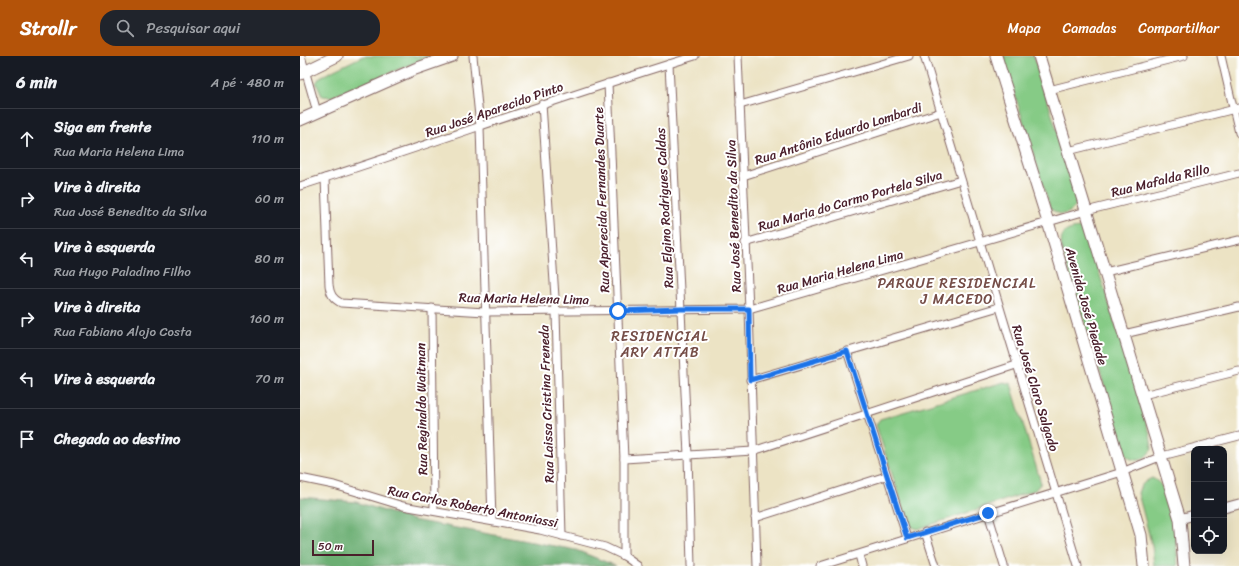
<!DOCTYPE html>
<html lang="pt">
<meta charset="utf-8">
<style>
:root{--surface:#171b24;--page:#20242c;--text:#f1f3f6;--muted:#9ea1a6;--line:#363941;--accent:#b45309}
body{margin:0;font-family:Sriracha,sans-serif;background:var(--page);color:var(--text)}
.controls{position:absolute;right:12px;bottom:12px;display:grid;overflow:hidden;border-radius:8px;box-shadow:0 4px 16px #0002}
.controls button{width:36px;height:36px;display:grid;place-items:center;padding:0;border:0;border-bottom:1px solid var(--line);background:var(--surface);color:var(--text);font:20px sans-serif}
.scale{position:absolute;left:12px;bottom:10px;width:62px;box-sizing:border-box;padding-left:4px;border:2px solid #4a1f2b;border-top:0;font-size:11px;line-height:14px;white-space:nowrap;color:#4a1f2b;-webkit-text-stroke:3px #fff;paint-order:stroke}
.stop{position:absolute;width:12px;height:12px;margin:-9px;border:3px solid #1a73e8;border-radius:50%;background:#fff}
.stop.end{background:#1a73e8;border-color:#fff;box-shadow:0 1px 4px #0008}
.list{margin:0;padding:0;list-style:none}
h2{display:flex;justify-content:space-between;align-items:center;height:52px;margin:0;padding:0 16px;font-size:17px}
h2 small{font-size:13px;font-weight:400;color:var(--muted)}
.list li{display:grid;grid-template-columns:26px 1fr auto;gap:12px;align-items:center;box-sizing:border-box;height:60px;padding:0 16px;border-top:1px solid var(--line)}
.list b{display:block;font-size:15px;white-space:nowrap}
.list p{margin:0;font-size:13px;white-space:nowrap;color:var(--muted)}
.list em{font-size:13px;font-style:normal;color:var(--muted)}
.icon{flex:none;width:22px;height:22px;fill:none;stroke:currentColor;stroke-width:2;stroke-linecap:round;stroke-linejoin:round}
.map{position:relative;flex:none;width:939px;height:510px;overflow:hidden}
header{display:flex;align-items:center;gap:24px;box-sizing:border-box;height:56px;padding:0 20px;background:var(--accent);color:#fff}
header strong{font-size:19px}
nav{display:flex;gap:22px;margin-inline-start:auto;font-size:14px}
.search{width:280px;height:36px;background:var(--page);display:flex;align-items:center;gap:10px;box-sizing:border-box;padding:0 14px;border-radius:16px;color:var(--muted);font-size:15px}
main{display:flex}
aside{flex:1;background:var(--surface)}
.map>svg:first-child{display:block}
.green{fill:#86cb86;stroke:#687558}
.forest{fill:#6caf73;stroke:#5b674f}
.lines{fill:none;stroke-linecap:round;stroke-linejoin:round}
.minor-casing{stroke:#836461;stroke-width:9}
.tertiary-casing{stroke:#836461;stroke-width:11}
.primary-casing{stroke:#836461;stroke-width:13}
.minor{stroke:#fff;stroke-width:7}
.tertiary{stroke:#fff;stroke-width:9}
.primary{stroke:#fff;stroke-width:11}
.route{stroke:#1a73e8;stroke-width:5}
.labels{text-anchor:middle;stroke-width:4;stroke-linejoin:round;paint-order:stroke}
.street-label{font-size:13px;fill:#4a1f2b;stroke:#fff}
.neighbourhood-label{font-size:14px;letter-spacing:1px;fill:#754d47;stroke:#fff}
</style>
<header>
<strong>Strollr</strong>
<div class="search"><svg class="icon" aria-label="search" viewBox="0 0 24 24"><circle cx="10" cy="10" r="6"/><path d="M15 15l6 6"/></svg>Pesquisar aqui</div>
<nav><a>Mapa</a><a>Camadas</a><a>Compartilhar</a></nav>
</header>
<main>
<aside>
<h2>6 min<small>A pé · 480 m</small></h2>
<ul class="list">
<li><svg class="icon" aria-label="ahead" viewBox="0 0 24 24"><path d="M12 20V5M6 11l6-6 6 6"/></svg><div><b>Siga em frente</b><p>Rua Maria Helena Lima</p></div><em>110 m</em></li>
<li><svg class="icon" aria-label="right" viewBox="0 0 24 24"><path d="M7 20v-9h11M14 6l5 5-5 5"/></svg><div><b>Vire à direita</b><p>Rua José Benedito da Silva</p></div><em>60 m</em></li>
<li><svg class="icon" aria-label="left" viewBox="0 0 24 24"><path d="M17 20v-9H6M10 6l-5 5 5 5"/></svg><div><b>Vire à esquerda</b><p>Rua Hugo Paladino Filho</p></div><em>80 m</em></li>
<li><svg class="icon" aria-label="right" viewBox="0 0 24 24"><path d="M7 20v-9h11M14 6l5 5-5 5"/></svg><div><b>Vire à direita</b><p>Rua Fabiano Alojo Costa</p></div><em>160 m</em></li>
<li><svg class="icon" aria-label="left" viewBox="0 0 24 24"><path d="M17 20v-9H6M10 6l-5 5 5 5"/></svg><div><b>Vire à esquerda</b></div><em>70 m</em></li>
<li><svg class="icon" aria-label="arrive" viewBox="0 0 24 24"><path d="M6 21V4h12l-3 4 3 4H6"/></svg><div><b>Chegada ao destino</b></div></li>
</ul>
</aside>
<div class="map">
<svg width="939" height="510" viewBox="0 0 939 510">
<rect width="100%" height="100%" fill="#fff"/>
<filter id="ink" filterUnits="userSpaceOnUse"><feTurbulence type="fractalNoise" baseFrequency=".025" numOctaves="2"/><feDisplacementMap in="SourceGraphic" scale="8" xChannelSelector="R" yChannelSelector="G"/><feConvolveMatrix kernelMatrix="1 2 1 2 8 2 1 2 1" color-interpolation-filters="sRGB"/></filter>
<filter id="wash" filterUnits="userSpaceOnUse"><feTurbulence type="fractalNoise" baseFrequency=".012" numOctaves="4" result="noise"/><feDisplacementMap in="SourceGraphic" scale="16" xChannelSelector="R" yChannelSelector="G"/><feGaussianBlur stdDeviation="0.9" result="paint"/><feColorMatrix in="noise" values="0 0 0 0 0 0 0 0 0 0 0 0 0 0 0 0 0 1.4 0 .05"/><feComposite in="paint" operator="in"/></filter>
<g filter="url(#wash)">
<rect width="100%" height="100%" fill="#ece3c4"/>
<g class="green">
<polygon points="63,0 131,0 31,41 22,40 16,27 20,21"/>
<path d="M703 0H734L776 137 778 147C770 159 761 162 750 152Z"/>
<path d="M781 172 788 181 850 378 852 393C844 404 838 408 826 400L762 194C759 177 765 173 781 172Z"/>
<polygon points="704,326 711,328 741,427 735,434 618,473 609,470 576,369 580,363"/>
<path d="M852 422C875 431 876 488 878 510H854L852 490 838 437C841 428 844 426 852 422Z"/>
</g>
<polygon class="forest" points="0,441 56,446 113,464 276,494 316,510 0,510"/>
</g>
<g filter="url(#ink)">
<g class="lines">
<defs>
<g id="minor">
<polyline points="1,0 17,56"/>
<polyline points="173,0 180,71 192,464"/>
<polyline points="438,0 449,253 457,510"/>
<polyline points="624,0 778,510"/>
<polyline points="921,0 939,77"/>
<polyline points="369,8 388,399 391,510"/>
<polyline points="308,27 324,403 324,500"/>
<polyline points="749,34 884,0"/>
<polyline points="242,48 256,256 262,480"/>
<polyline points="440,49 609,0"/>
<polyline points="768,95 939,52"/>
<polyline points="443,120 641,56"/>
<path d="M25 122 29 229C30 238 33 243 41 247L185 256 449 253 786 155 939 117"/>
<path d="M0 130C132 88 263 40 395 0"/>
<polyline points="445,187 661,124"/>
<polyline points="805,216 939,184"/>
<polyline points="132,252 134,454"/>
<polyline points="824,278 939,251"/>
<polyline points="547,295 607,482"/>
<polyline points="450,324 699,251"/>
<polyline points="843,339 939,315"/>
<polyline points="324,403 453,395 716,309"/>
<polyline points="0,422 34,429 103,450 240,474 305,491 324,500 338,510"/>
<polyline points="688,457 704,510"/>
<polyline points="455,462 586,420"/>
<polyline points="625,476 636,510"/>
<polyline points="559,499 562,510"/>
<polyline points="520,510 822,416 862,400 939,380"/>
</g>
<g id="tertiary">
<polyline points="924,452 939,448"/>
<polyline points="880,463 894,459"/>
</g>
<g id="primary">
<polyline points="696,0 748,166 841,479 844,510"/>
<polyline points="739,0 880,463 884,510"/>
<polyline points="0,18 37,0"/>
<polyline points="0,64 115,13 152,0"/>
</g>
</defs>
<use href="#minor" class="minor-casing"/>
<use href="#tertiary" class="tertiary-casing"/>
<use href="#primary" class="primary-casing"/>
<use href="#minor" class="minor"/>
<use href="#tertiary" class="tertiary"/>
<use href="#primary" class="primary"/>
</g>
</g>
<g class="lines" filter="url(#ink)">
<polyline class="route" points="318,255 381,253 449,253 450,324 547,295 607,482 688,457"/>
</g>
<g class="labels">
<g class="street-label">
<text transform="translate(194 53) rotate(-19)" y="5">Rua José Aparecido Pinto</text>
<text transform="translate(538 77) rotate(-18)" y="5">Rua Antônio Eduardo Lombardi</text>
<text transform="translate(860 124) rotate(-14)" y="5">Rua Mafalda Rillo</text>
<text transform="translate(301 144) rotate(-92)" y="5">Rua Aparecida Fernandes Duarte</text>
<text transform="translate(550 144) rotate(-16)" y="5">Rua Maria do Carmo Portela Silva</text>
<text transform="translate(364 152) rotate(-93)" y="5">Rua Elgino Rodrigues Caldas</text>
<text transform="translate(433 160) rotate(-92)" y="5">Rua José Benedito da Silva</text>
<text transform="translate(540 215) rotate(-16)" y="5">Rua Maria Helena Lima</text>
<text transform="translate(224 242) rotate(1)" y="5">Rua Maria Helena Lima</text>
<text transform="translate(787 250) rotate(74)" y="5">Avenida José Piedade</text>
<text transform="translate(736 332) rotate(73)" y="5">Rua José Claro Salgado</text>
<text transform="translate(246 348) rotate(-92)" y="5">Rua Laissa Cristina Freneda</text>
<text transform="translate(121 353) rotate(-91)" y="5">Rua Reginaldo Waitman</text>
<text transform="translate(173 450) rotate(11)" y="5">Rua Carlos Roberto Antoniassi</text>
</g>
<g class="neighbourhood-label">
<text x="657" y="232">PARQUE RESIDENCIAL<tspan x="657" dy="16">J MACEDO</tspan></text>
<text x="360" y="285">RESIDENCIAL<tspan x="360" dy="16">ARY ATTAB</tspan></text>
</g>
</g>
</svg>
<div class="controls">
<button>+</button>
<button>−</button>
<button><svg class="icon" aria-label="locate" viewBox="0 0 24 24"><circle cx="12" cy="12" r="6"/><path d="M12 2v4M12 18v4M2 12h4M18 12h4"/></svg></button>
</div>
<div class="scale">50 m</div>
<div class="stop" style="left:318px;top:255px"></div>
<div class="stop end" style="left:688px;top:457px"></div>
</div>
</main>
